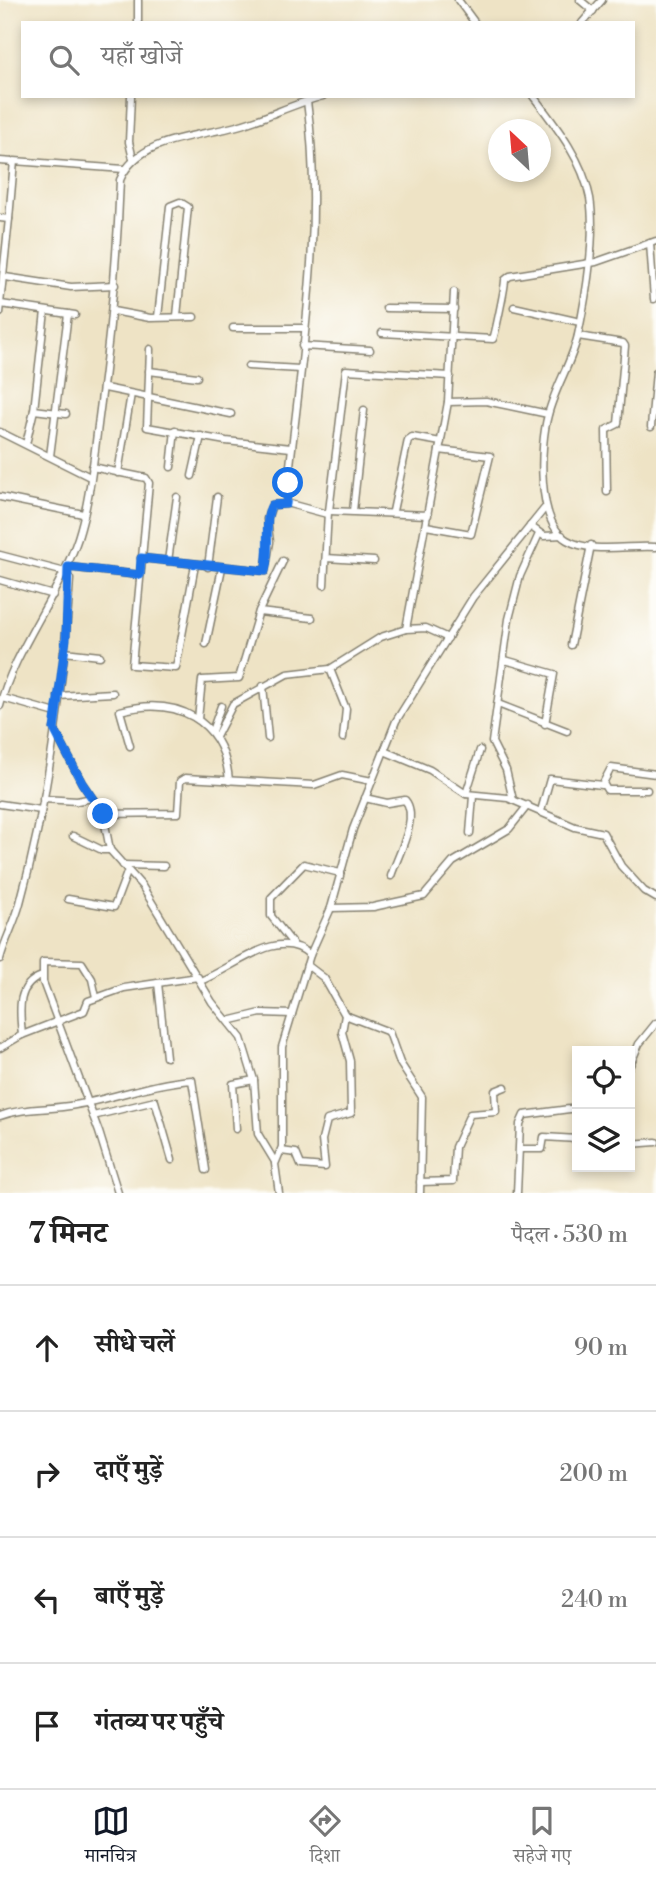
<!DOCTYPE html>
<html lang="hi">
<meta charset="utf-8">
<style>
:root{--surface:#fff;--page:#f6f6f6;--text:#222;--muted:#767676;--line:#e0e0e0;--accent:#111827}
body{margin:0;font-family:"Libre Bodoni","Noto Serif Devanagari",serif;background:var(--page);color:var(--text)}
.controls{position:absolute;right:21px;bottom:21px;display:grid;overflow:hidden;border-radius:0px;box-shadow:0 4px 10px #0003}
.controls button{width:63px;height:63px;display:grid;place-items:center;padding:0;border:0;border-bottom:2px solid var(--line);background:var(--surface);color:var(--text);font:35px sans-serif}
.compass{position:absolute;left:488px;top:119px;width:63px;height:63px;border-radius:50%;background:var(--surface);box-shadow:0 4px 10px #0003;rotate:334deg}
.stop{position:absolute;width:21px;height:21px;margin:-16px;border:5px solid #1a73e8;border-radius:50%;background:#fff}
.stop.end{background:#1a73e8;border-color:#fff;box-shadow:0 2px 7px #0008}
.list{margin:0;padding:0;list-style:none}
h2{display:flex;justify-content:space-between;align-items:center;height:91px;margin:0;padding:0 28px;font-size:30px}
h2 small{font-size:23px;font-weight:400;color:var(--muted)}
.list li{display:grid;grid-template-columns:46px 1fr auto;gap:21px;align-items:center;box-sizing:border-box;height:126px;padding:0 28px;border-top:2px solid var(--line)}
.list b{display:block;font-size:26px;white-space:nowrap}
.list em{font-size:23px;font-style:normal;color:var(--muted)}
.icon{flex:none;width:38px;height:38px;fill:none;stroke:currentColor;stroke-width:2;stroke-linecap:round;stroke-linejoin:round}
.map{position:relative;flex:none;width:656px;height:1193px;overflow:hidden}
.search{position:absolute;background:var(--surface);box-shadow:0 4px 10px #0003;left:21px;right:21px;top:21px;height:77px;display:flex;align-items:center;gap:18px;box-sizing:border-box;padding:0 24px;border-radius:0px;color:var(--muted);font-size:26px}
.sheet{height:595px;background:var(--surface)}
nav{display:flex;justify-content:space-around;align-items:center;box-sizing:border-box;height:98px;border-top:2px solid var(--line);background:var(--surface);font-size:19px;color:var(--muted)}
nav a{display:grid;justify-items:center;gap:4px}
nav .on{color:var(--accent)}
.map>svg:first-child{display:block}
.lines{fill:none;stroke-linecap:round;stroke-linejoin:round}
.minor-casing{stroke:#858070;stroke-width:9}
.minor{stroke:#fff;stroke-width:6}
.route{stroke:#1a73e8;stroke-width:9}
</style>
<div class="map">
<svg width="656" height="1193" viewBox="0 0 656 1193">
<rect width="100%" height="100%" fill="#fdfcf7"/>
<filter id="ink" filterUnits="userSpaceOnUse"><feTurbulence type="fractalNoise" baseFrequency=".0143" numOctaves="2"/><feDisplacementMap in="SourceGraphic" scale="14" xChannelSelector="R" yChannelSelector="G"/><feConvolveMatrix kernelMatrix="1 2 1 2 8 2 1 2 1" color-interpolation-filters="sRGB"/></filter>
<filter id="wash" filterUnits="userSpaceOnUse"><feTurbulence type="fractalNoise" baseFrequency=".00686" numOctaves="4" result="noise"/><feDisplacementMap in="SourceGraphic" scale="28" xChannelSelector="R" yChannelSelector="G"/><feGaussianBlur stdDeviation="1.57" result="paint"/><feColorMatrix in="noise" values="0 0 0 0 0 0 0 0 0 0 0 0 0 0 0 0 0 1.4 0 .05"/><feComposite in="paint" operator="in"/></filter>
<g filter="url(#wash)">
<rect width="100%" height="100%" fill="#eee3c5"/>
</g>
<g filter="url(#ink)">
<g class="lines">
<defs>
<g id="minor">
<polyline points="458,0 475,23"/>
<polyline points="580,0 593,11"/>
<polyline points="138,23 138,0"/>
<polyline points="582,23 602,0"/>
<polyline points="131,96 129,142 133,159"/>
<path d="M533 96C556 126 583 160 590 198 596 236 586 297 578 335 572 362 555 387 548 415 540 444 536 522 567 540 591 554 629 545 656 547"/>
<path d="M307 101C325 233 299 371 286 503L327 514"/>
<polyline points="0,161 13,162"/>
<polyline points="0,218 9,219 14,161 124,169"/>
<polyline points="650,243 654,299"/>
<polyline points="5,277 71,287 115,285"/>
<polyline points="0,304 9,219"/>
<polyline points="514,307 580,322"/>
<polyline points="386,308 454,309"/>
<polyline points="113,311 150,318 194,317"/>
<polyline points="0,313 1,304 75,315"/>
<polyline points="158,317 170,206 180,202 188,207 177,316"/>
<polyline points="233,328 304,328"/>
<path d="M382 333 493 339C495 335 505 287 505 280L510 276 596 262 656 241"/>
<polyline points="578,336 623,343 625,346 618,424 606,430 607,492"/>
<polyline points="302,346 370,350"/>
<polyline points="150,349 147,427 226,441 291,448"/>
<polyline points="248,366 300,369"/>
<polyline points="149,371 197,377"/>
<polyline points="105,388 231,414"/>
<polyline points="448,402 454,292"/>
<polyline points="34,410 66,414"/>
<polyline points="651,427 656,372"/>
<polyline points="0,432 90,477"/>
<polyline points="26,444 34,410 45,311"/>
<polyline points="50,456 68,314"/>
<polyline points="92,467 146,478 149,483 132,665 176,668 195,565"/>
<polyline points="171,467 175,430"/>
<polyline points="118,473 131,394"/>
<polyline points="192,476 201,436"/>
<polyline points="0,497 83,514"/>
<polyline points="353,511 364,410"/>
<polyline points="393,511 408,440 412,437 441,442"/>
<polyline points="428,515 329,511 346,370 450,376"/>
<polyline points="426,526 471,534 490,456 439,450"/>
<polyline points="530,526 544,536 562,535"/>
<path d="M0 555 65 572 70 579C63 688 49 798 20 903 15 923 5 939 0 959"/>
<polyline points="141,558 265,571 270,542 267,519 272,505 286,504"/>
<polyline points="326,558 374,561"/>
<polyline points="168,561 177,497"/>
<polyline points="67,567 140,575"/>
<polyline points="208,567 217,497"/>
<polyline points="0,580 53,595"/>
<polyline points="324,585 328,512"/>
<polyline points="259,612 312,618"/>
<polyline points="406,629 448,402 486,401 548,414"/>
<polyline points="206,644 222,568"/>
<polyline points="571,645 591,545"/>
<polyline points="64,652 100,656"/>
<polyline points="505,660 554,674 545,724"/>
<polyline points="330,669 346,709 343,738"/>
<polyline points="263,686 268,738"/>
<polyline points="58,696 113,693"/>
<polyline points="3,698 56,713"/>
<polyline points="498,704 567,731"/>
<path d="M0 706C13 652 59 595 78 538 90 500 94 457 99 417 110 338 117 260 120 180 138 137 198 137 237 126 266 118 293 104 323 96"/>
<polyline points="198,719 202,680 239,678 259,611 283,561"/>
<polyline points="54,729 82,783 103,814 110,850 142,886 212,1002 241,1038 254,1080 258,1134 275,1162"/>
<polyline points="212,731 221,706"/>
<polyline points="216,737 233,704 287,674 330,669 381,637 406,629 426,628 448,638"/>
<path d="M130 746 120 711C176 696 224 719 229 781"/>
<polyline points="384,751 430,770 466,794 508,798 575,827 603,833 621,866 644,891 656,898"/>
<polyline points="604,785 607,790 647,790"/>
<polyline points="466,794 480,750"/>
<path d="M365 798 387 803 405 800C420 817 397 857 391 876"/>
<polyline points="43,799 77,801 92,798"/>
<polyline points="513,800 506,770 492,742 509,619 520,576 539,534"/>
<polyline points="0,804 41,810"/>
<polyline points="541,811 550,779 602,785 611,768 656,774"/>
<polyline points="103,814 178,813 180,781 185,778 314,785 342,775 372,781"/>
<polyline points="470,833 473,796"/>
<polyline points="73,836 102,850 110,850"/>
<polyline points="123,865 164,866"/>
<polyline points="68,899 114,907 128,870"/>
<polyline points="331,908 373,907 424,896 453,862 509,829 528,805"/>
<polyline points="293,944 271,916 271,898 304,864 340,873"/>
<polyline points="307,965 324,978 345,1015 389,1032 400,1063 422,1097 420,1193"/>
<path d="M200 981C233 969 278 925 310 955"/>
<polyline points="158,983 166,1057"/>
<polyline points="96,997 92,979 82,963 43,962 43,982 99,1132 118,1193"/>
<polyline points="228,1021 261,1013 292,1014"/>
<path d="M22 1035C20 1013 15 985 42 976"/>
<polyline points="0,1048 22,1035 84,1011 88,1001 124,988 198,977"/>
<polyline points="630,1065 639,1044 656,1023"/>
<path d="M0 1116C25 1107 49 1110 75 1105 115 1098 151 1083 192 1080L206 1170"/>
<polyline points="93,1116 155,1101 172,1160"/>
<polyline points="236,1129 233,1084 254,1080"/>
<polyline points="630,1144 656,1142"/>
<polyline points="520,1149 542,1149 544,1137 577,1139"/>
<polyline points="281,1151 296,1153 301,1165 325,1167 322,1140 327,1120 351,1113 350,1061 342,1032 345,1015"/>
<polyline points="420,1182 453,1181 455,1147 470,1114 496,1112 495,1091 505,1087"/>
<polyline points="279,1193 275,1164 282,1147 282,1047 310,955 331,908 353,829 396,721 473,597 544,509"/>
<polyline points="517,1193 520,1124 524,1115 577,1108"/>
</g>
</defs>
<use href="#minor" class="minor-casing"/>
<use href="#minor" class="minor"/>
</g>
</g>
<g class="lines" filter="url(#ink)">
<path class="route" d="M103 814 82 783 54 729 66 639 68 567 140 575 141 558 265 571C271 552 263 517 272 505L286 504 288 483"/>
</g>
</svg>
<div class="controls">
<button><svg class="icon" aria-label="locate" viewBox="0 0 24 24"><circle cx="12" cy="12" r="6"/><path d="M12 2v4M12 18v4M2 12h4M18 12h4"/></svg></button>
<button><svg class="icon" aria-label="layers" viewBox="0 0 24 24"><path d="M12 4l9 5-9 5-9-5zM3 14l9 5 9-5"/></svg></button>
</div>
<svg class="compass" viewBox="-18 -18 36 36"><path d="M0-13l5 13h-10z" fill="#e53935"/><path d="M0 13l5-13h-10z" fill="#767676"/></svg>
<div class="stop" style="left:288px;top:483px"></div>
<div class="stop end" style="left:103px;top:814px"></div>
<div class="search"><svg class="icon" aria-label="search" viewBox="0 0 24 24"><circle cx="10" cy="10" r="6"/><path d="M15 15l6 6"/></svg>यहाँ खोजें</div>
</div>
<section class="sheet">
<h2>7 मिनट<small>पैदल · 530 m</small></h2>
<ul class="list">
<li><svg class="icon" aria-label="ahead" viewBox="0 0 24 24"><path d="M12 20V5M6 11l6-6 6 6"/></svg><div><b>सीधे चलें</b></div><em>90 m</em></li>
<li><svg class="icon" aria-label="right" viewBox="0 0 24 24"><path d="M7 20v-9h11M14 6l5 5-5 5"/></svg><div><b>दाएँ मुड़ें</b></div><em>200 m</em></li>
<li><svg class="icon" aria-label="left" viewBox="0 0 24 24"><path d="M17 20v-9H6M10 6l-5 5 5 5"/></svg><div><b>बाएँ मुड़ें</b></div><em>240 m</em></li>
<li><svg class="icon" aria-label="arrive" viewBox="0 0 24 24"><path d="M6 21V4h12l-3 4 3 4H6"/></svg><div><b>गंतव्य पर पहुँचे</b></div></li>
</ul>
</section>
<nav>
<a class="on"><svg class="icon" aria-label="map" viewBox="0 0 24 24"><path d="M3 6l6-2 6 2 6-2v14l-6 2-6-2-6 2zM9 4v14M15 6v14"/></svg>मानचित्र</a>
<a><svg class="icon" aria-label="directions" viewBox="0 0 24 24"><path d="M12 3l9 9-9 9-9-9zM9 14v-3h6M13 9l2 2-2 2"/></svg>दिशा</a>
<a><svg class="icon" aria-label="saved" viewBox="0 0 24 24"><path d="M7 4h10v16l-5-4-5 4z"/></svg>सहेजे गए</a>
</nav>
